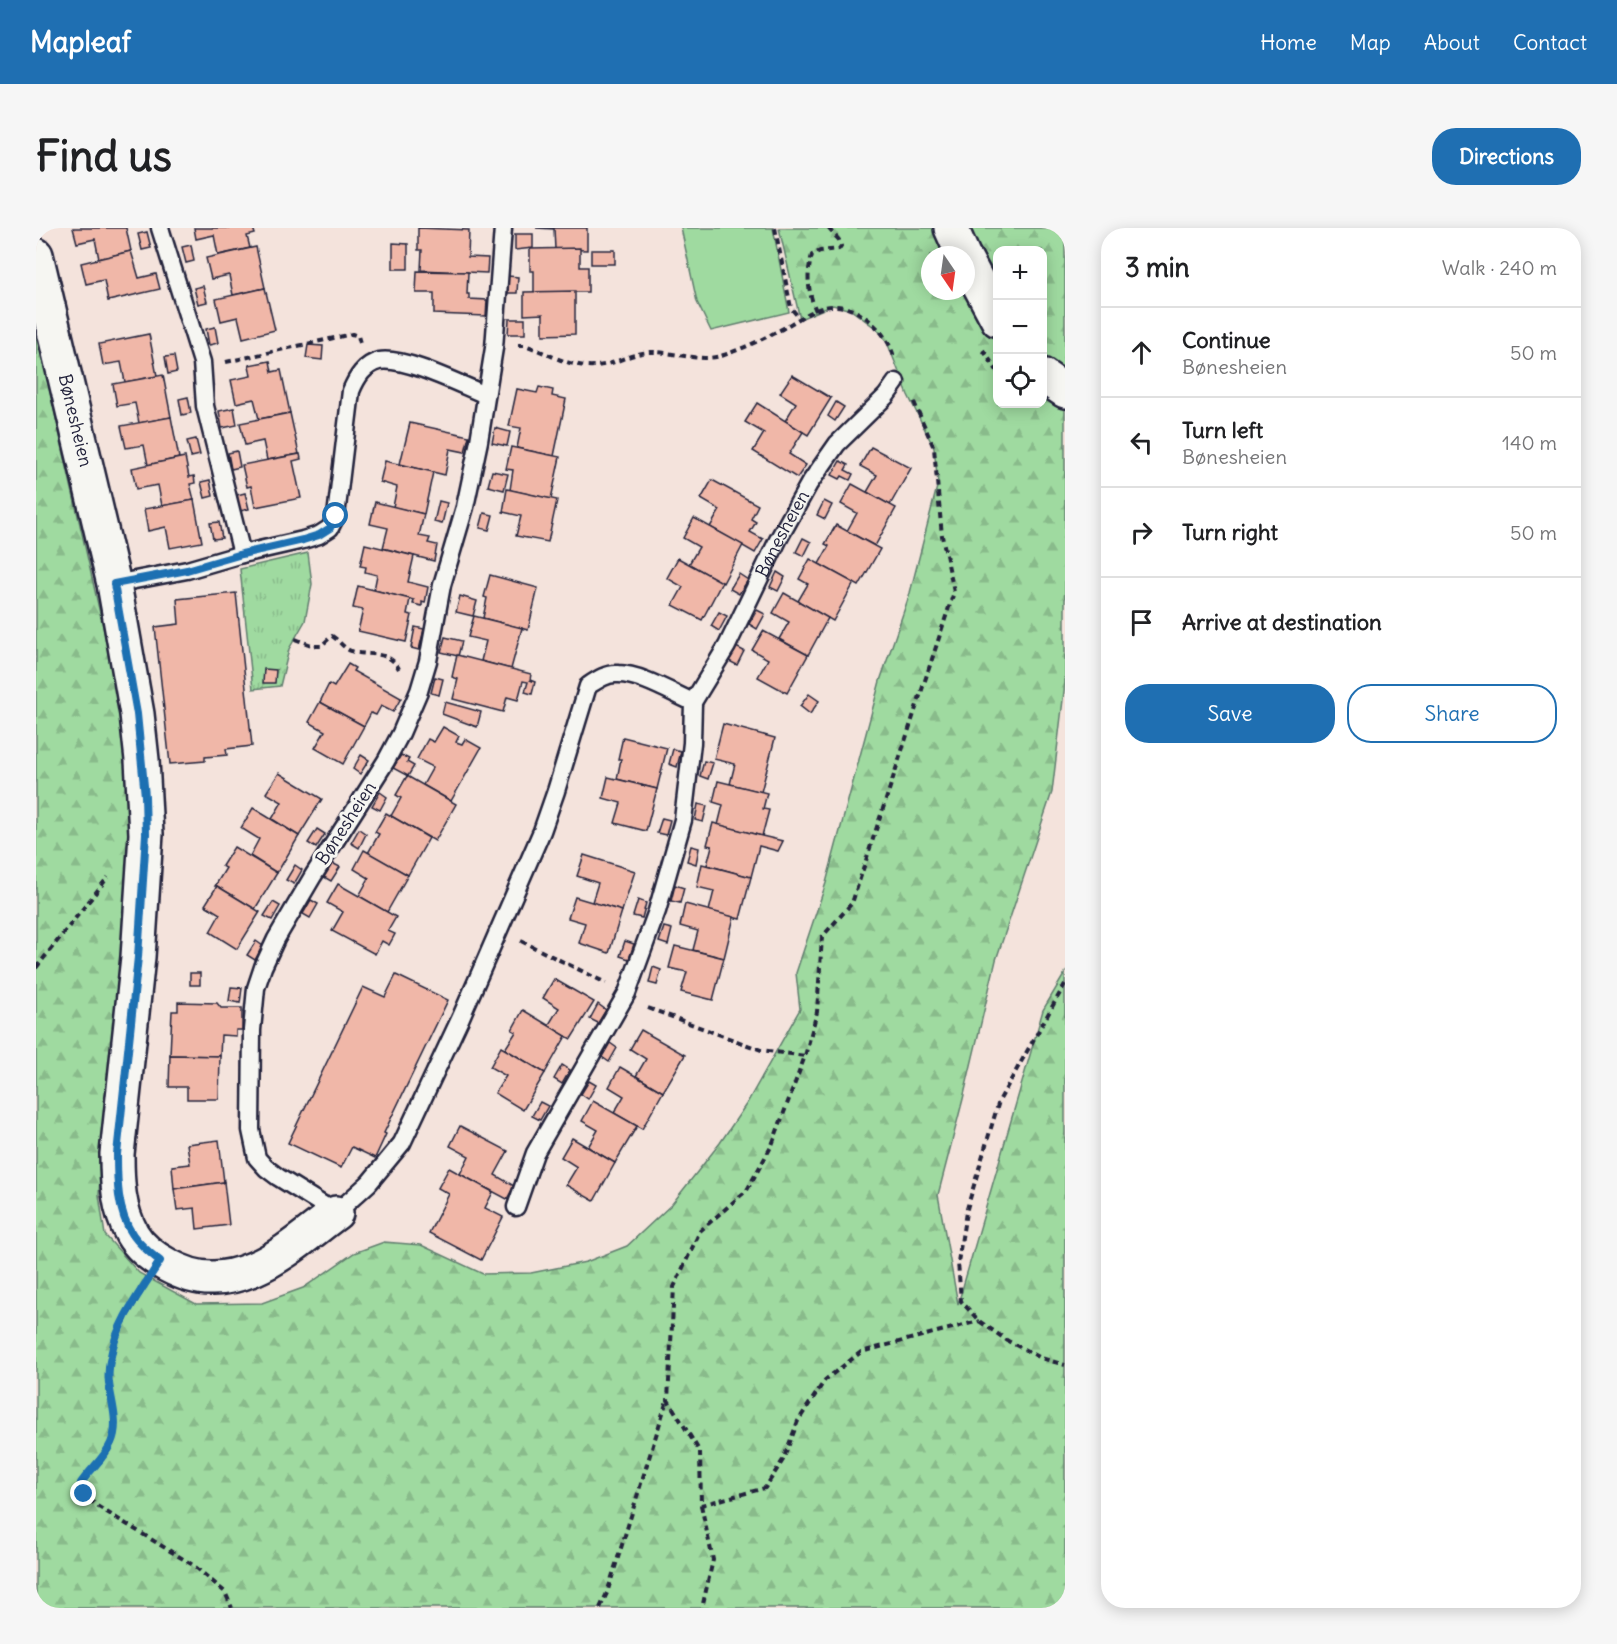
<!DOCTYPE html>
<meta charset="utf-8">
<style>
:root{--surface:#fff;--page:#f6f6f6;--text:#202124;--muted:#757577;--line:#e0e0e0;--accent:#1f6fb2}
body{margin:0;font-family:Delius,sans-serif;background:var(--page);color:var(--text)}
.controls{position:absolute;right:18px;top:18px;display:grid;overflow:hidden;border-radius:12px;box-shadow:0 3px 15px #0003}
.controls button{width:54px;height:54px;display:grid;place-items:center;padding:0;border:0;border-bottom:2px solid var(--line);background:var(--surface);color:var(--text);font:30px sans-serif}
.compass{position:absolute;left:885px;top:18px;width:54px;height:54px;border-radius:50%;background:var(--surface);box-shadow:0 3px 15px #0003;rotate:167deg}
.stop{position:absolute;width:18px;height:18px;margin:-14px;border:4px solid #1f6fb2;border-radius:50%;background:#fff}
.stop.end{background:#1f6fb2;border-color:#fff;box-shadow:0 2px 6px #0008}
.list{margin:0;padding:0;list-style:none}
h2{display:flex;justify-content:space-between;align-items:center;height:78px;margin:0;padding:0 24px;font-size:26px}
h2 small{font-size:20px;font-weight:400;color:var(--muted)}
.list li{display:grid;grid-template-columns:39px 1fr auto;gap:18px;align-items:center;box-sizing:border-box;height:90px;padding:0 24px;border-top:2px solid var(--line)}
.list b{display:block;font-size:22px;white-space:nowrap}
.list p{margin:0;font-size:20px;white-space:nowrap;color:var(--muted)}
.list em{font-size:20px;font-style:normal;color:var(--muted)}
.actions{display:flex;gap:12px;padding:18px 24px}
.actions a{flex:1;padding:14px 0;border:2px solid var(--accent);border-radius:24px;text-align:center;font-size:21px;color:var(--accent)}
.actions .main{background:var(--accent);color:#fff}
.icon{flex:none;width:33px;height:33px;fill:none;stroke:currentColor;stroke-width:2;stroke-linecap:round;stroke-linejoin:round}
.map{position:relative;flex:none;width:1029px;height:1380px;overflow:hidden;border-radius:24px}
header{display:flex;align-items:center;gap:36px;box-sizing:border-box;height:84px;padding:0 30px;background:var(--accent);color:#fff}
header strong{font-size:28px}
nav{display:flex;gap:33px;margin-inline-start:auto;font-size:21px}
.intro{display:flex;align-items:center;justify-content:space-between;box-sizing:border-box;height:144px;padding:0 36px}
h1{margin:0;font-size:42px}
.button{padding:15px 27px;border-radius:24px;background:var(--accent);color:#fff;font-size:21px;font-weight:700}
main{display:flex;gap:36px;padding:0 36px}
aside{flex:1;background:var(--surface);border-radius:24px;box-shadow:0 3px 15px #0003}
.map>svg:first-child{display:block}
.grass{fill:url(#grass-tufts);stroke:#607e6e;stroke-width:1.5}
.forest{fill:url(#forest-firs);stroke:#607e6e;stroke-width:1.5;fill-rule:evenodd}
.pitch{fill:#9fdaa0;stroke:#607e6e;stroke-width:1.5}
.building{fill:#f0b7a8;stroke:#22223b;stroke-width:1.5}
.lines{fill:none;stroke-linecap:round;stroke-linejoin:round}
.lane-casing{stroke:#22223b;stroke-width:21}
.street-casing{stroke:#22223b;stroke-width:38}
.secondary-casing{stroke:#22223b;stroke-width:38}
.path{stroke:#22223b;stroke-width:4;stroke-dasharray:6 4.5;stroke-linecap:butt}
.lane{stroke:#f6f6f2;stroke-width:16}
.street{stroke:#f6f6f2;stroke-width:33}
.secondary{stroke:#f6f6f2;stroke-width:33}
.route{stroke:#1f6fb2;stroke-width:8}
.labels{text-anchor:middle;stroke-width:6;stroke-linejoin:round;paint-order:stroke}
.street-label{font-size:18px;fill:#22223b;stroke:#f6f6f2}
</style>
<header>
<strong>Mapleaf</strong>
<nav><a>Home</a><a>Map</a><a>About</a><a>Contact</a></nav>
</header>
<div class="intro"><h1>Find us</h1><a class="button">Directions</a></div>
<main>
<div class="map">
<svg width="1029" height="1380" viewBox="0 0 1029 1380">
<defs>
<pattern id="grass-tufts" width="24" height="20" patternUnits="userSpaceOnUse" patternTransform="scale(1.5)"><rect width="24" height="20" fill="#9fdaa0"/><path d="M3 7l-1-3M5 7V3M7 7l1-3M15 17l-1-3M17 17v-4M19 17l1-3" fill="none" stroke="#89bb8b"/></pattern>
<pattern id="forest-firs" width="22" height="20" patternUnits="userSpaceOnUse" patternTransform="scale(1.5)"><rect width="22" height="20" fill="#9fdaa0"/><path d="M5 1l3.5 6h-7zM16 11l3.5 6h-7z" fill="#89bb8b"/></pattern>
</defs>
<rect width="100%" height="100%" fill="#f4e3dc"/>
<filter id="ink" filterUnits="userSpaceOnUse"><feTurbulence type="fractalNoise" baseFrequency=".0167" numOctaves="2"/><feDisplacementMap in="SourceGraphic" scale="12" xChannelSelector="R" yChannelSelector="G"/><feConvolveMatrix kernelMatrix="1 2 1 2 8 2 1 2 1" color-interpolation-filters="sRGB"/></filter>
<g filter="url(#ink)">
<polygon class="grass" points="272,325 276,356 269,393 253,421 244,458 217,461 204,341"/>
<path class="forest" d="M743 0H1022L1029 4V455L1016 564 960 732 927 871 902 967 922 1076 1007 782 1029 745V1380H0V102L75 434 93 554V620L87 709 67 894 63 967 69 1007 103 1045 160 1076 226 1075 267 1060 318 1025 348 1014 385 1017 447 1046 495 1045 550 1034 591 1018 636 976 684 915 711 875 764 781 760 745 790 655 844 453 874 365 902 255 898 220 872 167 851 114 842 102 815 82 797 77 764 91ZM962 22H1006V176H962ZM894 27H930V63H894Z"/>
<polygon class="pitch" points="645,0 737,0 753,84 675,103 661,74"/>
<g class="building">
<polygon points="37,0 90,0 95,23 63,31 59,11 41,15"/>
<polygon points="158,0 217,0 219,6 211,8 214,20 182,27 178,7 160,11"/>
<polygon points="382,0 433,2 432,29 452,30 451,45 385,42 386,22 382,22"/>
<polygon points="500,0 551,0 551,22 519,21 518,1"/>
<polygon points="111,4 115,20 106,22 102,6"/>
<polygon points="479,6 497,6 497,20 479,22"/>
<polygon points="357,15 372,16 372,41 357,41"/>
<polygon points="155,17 158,33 150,35 146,19"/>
<polygon points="220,19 229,60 197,67 193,47 175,51 170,30"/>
<polygon points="544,20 544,39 552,39 552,64 498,64 498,43 494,43 494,21"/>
<rect x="555" y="22" width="24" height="14"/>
<polygon points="95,23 103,50 120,46 124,61 72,73 68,52 50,56 45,35"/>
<polygon points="381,43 432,44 431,66 433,66 433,71 451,72 450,88 398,86 398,65 380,65"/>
<polygon points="472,48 482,49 481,65 472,65"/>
<polygon points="167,58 171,74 162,76 158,60"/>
<polygon points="229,60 239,102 207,110 202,89 185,93 180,71"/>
<polygon points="539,63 539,106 507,107 507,86 488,87 488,64"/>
<polygon points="473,91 489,91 489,106 472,106"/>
<polygon points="179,99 182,115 173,117 170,101"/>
<polygon points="113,106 121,148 89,154 85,134 67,137 63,116"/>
<polygon points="272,117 287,118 286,132 270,130"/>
<polygon points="138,128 141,144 132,146 129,129"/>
<polygon points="234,133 236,144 245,142 254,185 223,191 218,171 200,175 195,152 215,148 213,137"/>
<polygon points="127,147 135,189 103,195 99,175 81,178 77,156"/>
<polygon points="756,147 795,170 772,207 749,193 760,175 744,165"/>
<polygon points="503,159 517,162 516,168 530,171 518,228 481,220 485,200 473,198 481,161 501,165"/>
<polygon points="152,169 155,185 146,187 143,171"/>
<polygon points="800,174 808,179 799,193 792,188"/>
<polygon points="721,175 767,204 753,226 770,237 761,250 717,223 728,205 709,194"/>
<polygon points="198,180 201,197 186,200 183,183"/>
<polygon points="254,185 263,226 231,232 227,213 209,217 204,195"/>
<polygon points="135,189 143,230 112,237 108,217 90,220 85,198"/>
<polygon points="374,195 433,208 429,224 414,221 409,247 364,236"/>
<polygon points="459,200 474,204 471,218 456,215"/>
<polygon points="160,211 164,227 155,229 151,213"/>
<polygon points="475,219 524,229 515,271 474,262 477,242 470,241"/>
<polygon points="835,219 875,240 854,277 831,264 841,247 824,238"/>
<polygon points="201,223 204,239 195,241 192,225"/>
<polygon points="264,226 265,231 257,233 265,270 219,279 215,258 211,259 206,237"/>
<polygon points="149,229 153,249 158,248 159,255 154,256 158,272 126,278 122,257 100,261 96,240"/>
<polygon points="349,233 397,244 388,286 357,279 361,259 344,254"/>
<polygon points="804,233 812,237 809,242 817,246 814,252 806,248 804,251 796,247"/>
<polygon points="456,243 472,246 468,262 452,258"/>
<polygon points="174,252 177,268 169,270 165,254"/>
<polygon points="676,252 722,277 715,291 720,294 714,304 727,311 719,325 674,299 684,282 665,271"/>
<polygon points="816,256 860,280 839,318 811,303 821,285 805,276"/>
<polygon points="471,261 521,272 512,314 480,308 485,288 467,284"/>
<polygon points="209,265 213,281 204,283 201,267"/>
<polygon points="158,272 166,314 134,320 130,299 112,303 108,281"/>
<polygon points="403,273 411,275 406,296 398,294"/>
<polygon points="788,273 796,277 789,291 781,287"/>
<polygon points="339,274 388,286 383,308 394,310 392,315 401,317 398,333 347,320 352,300 334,296"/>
<polygon points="448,285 457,287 453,302 444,300"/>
<polygon points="658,290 707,317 687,355 653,336 663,319 647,310"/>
<polygon points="183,294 186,310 177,311 174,295"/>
<polygon points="800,297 844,321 823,358 783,336 793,318 789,316"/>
<polygon points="767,310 775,314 768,328 760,324"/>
<polygon points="329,316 378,328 372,354 392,359 389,375 386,374 386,378 377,376 378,372 338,362 341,347 329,344 330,339 324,338"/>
<polygon points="642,330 686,354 666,392 637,377 647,359 631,350"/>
<polygon points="774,331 818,355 797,393 762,373 772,356 763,351"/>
<polygon points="741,344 749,349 742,363 734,359"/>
<polygon points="703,346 712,352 703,366 694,361"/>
<polygon points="454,347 502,360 492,402 447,390 451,370 448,369"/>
<polygon points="322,358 374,371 371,386 376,387 370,414 322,403 327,382 317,380"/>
<polygon points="200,365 216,518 190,521 191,527 169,529 169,533 134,536 119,399 143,396 141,371"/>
<polygon points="748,365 792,390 772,427 743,411 753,394 737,385"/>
<polygon points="424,368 441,373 437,388 420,384"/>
<polygon points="721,382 729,386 721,401 713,396"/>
<polygon points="683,384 691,388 683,403 675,398"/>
<polygon points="438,388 486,400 475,441 445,433 450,413 432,409"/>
<polygon points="379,399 388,401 383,422 375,420"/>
<polygon points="727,403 772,427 751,465 722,449 732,431 716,422"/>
<polygon points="409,409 426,413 422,428 405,424"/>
<polygon points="700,419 708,423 701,437 693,433"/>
<polygon points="421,427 495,446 494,452 499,454 496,466 489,464 492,454 487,453 482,472 471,469 467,484 417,471 422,451 416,449"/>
<polygon points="312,436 319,440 317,443 365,470 357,484 345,478 340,487 335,485 328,498 284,474 293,456 298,459"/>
<polygon points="228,441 240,442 239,455 227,455"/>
<polygon points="399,449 407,451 403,467 395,465"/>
<polygon points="773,466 783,473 774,486 764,478"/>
<polygon points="284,474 328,498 307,536 279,520 289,503 273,494"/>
<polygon points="409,474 445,484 441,499 406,486"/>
<polygon points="687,496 739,510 725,564 694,556 699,536 678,531"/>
<polygon points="407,499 423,508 420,514 426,516 429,511 445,520 415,573 387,557 397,539 381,531 392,511 398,514"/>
<polygon points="587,509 631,520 621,561 581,551 585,531 582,531"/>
<polygon points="637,521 645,523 641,539 633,536"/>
<polygon points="325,527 333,532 324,546 317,541"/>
<polygon points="365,527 373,531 371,534 378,538 372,548 357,540"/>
<polygon points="668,533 677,535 672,551 664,548"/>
<polygon points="243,545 286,571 263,608 236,591 246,574 230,565"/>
<polygon points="371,548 420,576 399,613 355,588 365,570 360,567"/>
<polygon points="572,549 621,561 610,603 579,595 585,575 567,570"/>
<polygon points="682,553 731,565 727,581 733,582 726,608 682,597 687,577 677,574"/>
<polygon points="344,564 351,569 344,582 336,578"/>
<polygon points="662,576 671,578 667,594 659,592"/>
<polygon points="217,580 263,608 241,645 214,628 223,611 205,600"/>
<polygon points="350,585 393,610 372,647 332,625 343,606 339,604"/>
<polygon points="626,590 634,592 630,607 621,605"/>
<polygon points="677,595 726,608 747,613 742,623 723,618 715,649 700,645 671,637 676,618 671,617"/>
<polygon points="281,601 289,606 280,620 272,615"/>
<polygon points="323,601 330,606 323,620 315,615"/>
<polygon points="655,618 663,620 660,636 651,633"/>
<polygon points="198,619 241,645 219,681 181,658 179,658 190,640 186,638"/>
<polygon points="328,622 372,647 351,684 323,668 333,650 318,641"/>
<polygon points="548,627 599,643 586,683 556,674 562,655 541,648"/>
<polygon points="296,635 304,639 295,653 288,649"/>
<polygon points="666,636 715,649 704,691 673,683 678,663 661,659"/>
<polygon points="259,637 266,642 258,656 250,652"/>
<polygon points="302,656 360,689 352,703 359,706 353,717 346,713 339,726 296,703 307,684 291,675"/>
<polygon points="639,657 648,660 644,675 635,673"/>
<polygon points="181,658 224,684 201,721 174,704 184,686 169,677"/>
<polygon points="539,669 586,683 573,725 543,715 549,695 532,690"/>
<polygon points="275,672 282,676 274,690 267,686"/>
<polygon points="602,672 610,675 606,690 597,688"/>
<polygon points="237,674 244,678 236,692 228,688"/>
<polygon points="649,676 698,689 688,730 657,722 662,703 644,698"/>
<polygon points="628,699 636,701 632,717 623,714"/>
<polygon points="220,713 227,718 219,732 211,727"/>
<polygon points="589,713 598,716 593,731 584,728"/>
<polygon points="639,718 688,730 677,772 645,764 651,744 633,740"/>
<polygon points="617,739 625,742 621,757 613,755"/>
<rect x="154" y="745" width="10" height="12"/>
<polygon points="360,747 412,772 348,905 350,906 339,930 316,919 305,940 252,915 327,759 349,769"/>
<polygon points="518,751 558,774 535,811 512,798 523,780 507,770"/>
<polygon points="195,759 206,760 204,775 193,773"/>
<polygon points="142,774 181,775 185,780 206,780 206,802 200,802 200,808 185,807 184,828 134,827 136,783 142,783"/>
<polygon points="562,776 570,782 562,795 554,791"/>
<polygon points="487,782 530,808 509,845 469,821 480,804 476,802"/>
<polygon points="605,802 649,827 627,864 600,848 610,831 594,821"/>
<polygon points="574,815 581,820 573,834 566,829"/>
<polygon points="465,819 509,845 487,882 459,865 470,848 454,839"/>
<polygon points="134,827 184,828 183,871 151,871 151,859 133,859"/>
<polygon points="526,837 534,842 526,856 518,851"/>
<polygon points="584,839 627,864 606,901 578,885 588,868 573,859"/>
<polygon points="553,853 560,857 552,871 545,866"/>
<polygon points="557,873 601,898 579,935 552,919 562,902 546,893"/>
<polygon points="504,874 512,878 504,892 496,888"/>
<polygon points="424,898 472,923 459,947 478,958 471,971 424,946 433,928 414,918"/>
<polygon points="536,910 579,935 558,973 530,957 541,939 525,929"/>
<polygon points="183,912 188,954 138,961 136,938 154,936 151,916"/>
<polygon points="413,940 457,964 449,980 467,989 445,1032 393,1005 413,966 402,960"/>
<polygon points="188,954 193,997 161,1001 159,980 141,982 138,961"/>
</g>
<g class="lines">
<defs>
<g id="lane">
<polyline points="124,0 166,134 169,178 206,326"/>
<path id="s1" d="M467 0 458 120 443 213 429 279 406 357 392 433 383 463 365 505 350 533 277 648 240 711 227 739 220 760 216 802 215 902 221 930 230 940 242 949 300 985 333 955 366 915 425 789 506 603 520 563 552 458C561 452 571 445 582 446 605 446 636 465 657 474L691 418 742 312 773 256 801 216 850 168 860 154"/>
<path d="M78 356 151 342 206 326 267 312 283 307 294 300 300 288 315 163C321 149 328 137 343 133 368 128 425 157 450 167"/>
<polyline points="480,979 499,925 591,765 621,683 647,592 656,515 657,474"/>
</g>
<g id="street">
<path id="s2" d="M0 27 78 356 101 486 106 532 110 606 102 729 81 926C81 953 82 981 96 1006 110 1030 150 1051 177 1050 190 1050 205 1046 217 1041 248 1028 274 1004 300 985"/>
</g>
<g id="secondary">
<polyline points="915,0 927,27"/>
<polyline points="930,32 962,92"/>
<polyline points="1006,147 1029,163"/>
</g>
</defs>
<use href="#lane" class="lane-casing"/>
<use href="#street" class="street-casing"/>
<use href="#secondary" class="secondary-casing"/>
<g class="path">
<polyline points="739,0 755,80 764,91"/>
<path d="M780 83C772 64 770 47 776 27L784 23 803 21 805 18 803 12 792 0"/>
<path d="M482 117H489C519 128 540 144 572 136 586 132 601 124 616 124 640 124 664 135 688 127 706 121 725 112 742 103 758 95 781 76 800 78 825 79 852 105 858 129"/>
<polyline points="947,122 962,144"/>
<polyline points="190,134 316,106 322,108 324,115"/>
<polyline points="878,174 898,220 906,308 918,364 816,675 786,709 781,784 769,828 736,917 711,962 664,1003 638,1059 632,1172 664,1224 665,1277 729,1260 747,1232 762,1193 789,1152 825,1124 943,1093"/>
<path d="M259 411 278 418H285L296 408C303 412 307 420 315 423 333 429 353 421 363 441"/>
<polyline points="485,713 570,755"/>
<polyline points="0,740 72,649"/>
<polyline points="1029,756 963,873 930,984 922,1034 925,1073 943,1093 972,1113 1005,1130 1029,1137"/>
<polyline points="612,780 725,822 769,828"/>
<path d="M106 1062C89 1089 69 1122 73 1156 75 1174 82 1192 77 1211 72 1229 55 1240 45 1255L48 1266 61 1278 157 1337 189 1364 196 1380"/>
<polyline points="665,1277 677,1332 666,1380"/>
<polyline points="564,1380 571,1365 631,1172"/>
</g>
<use href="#lane" class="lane"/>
<use href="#street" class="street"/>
<use href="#secondary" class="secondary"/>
</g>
</g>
<g class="lines" filter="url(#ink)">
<path class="route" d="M48 1266 45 1255C55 1240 68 1231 75 1215 84 1196 75 1174 73 1155 72 1147 73 1136 75 1128 81 1093 106 1062 124 1033 115 1026 104 1017 97 1007 81 984 81 952 81 926L102 729 110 606 109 568 101 486 78 356 151 342 206 326 267 312 283 307 294 300 300 288"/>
</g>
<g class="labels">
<g class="street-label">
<text dy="6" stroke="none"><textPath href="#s2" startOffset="170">Bønesheien</textPath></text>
<text dy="6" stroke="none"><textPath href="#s1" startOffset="1974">Bønesheien</textPath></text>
<text transform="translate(310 595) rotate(-57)" y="6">Bønesheien</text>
</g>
</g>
</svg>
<div class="controls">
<button>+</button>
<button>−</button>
<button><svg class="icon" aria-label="locate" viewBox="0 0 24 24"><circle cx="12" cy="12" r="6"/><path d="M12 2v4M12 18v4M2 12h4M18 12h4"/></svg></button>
</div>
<svg class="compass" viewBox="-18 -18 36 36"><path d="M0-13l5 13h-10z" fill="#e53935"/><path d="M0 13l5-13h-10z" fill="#757577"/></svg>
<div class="stop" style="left:300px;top:288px"></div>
<div class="stop end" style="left:48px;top:1266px"></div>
</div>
<aside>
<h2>3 min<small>Walk · 240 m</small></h2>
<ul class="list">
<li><svg class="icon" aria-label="ahead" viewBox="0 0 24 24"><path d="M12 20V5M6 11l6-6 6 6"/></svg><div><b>Continue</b><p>Bønesheien</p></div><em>50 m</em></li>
<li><svg class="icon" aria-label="left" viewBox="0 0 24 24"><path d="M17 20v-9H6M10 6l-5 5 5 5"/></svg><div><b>Turn left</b><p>Bønesheien</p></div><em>140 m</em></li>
<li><svg class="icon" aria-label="right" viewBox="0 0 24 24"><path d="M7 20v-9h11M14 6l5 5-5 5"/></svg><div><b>Turn right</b></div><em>50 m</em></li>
<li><svg class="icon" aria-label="arrive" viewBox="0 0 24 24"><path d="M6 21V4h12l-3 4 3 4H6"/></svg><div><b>Arrive at destination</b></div></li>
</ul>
<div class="actions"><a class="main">Save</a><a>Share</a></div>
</aside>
</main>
